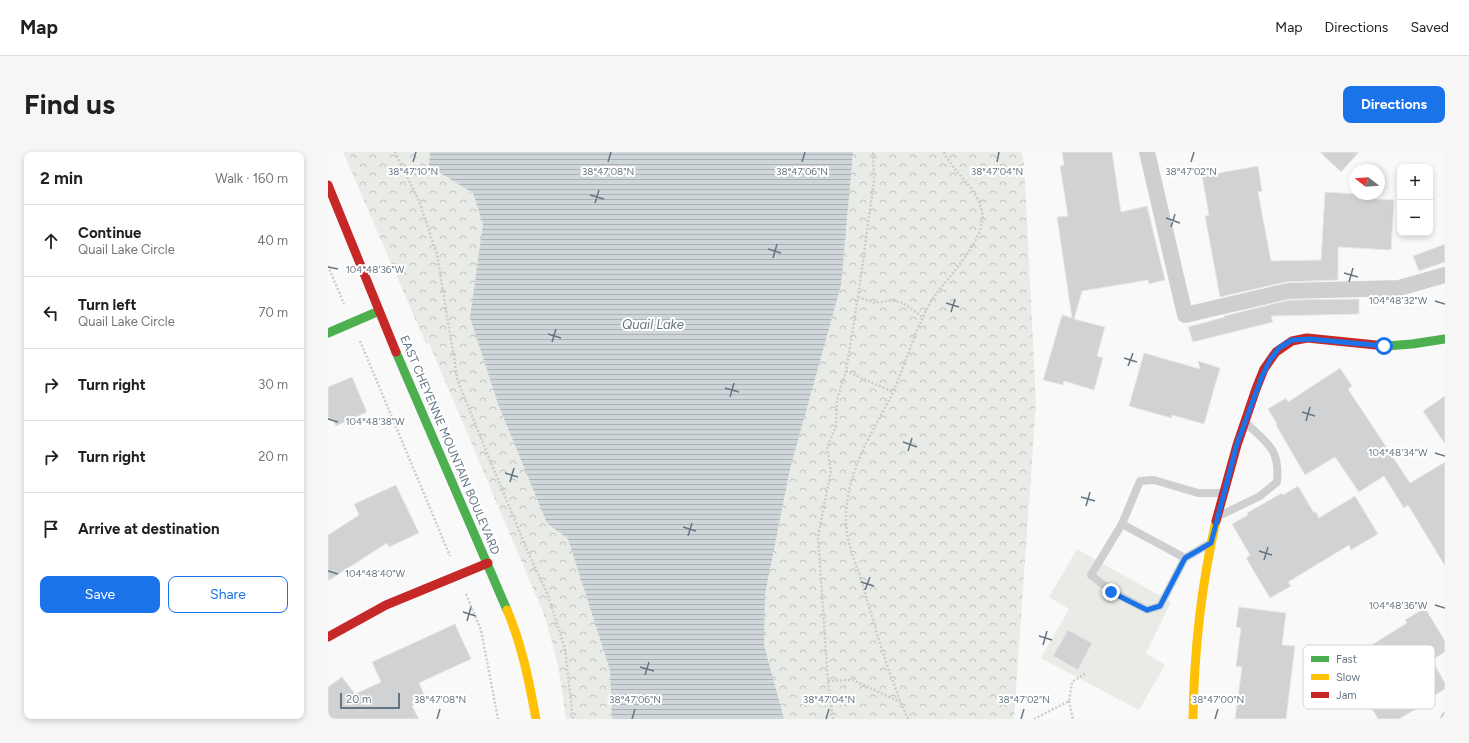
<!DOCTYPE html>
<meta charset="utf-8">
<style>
:root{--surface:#fff;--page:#f6f6f6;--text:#202124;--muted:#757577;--line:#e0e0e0;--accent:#1a73e8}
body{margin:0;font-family:Figtree,sans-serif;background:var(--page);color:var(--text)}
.controls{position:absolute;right:12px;top:12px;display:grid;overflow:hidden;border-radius:8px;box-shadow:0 2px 6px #0003}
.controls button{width:36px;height:36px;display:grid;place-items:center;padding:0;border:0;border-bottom:1px solid var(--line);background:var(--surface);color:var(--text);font:20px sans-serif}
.compass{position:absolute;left:1021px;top:12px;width:36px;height:36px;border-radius:50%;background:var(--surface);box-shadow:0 2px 6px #0003;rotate:287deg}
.scale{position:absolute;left:12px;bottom:10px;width:60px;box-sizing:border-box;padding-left:4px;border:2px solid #657683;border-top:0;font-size:11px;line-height:14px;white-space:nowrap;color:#657683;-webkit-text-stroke:3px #fff;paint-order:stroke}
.stop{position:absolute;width:12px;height:12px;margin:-9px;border:3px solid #1a73e8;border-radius:50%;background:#fff}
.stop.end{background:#1a73e8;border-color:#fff;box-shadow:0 1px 4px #0008}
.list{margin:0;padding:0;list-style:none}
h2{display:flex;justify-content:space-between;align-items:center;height:52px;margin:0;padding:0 16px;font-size:17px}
h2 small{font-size:13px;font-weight:400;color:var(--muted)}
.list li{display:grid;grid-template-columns:26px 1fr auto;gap:12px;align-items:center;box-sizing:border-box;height:72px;padding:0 16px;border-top:1px solid var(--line)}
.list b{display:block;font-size:15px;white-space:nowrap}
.list p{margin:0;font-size:13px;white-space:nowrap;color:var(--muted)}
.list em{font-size:13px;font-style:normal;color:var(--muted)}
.actions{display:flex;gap:8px;padding:12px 16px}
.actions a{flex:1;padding:9px 0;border:1px solid var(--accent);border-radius:8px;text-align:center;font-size:14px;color:var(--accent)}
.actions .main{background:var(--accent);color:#fff}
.icon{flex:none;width:22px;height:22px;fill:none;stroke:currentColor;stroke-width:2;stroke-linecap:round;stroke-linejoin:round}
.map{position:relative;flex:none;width:1117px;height:567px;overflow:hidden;border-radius:8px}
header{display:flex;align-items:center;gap:24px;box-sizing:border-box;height:56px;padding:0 20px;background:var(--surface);border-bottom:1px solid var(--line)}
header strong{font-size:19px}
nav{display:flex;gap:22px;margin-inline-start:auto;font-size:14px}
.intro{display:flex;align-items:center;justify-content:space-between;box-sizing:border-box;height:96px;padding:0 24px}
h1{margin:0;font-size:28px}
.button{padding:10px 18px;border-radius:8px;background:var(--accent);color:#fff;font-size:14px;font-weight:700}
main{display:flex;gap:24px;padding:0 24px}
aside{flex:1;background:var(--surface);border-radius:8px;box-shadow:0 2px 6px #0003}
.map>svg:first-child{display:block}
.park{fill:url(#park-crowns)}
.garden{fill:#e8ebe6}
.water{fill:url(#water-rules)}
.building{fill:#d0d2d3;stroke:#e8e8e8}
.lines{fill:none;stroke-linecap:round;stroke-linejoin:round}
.path{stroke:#cbcccd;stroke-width:2.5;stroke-dasharray:2 2;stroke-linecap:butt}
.lane{stroke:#cecfd0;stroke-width:8}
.street{stroke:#cecfd0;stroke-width:16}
.fast{stroke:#4caf50;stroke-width:9}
.slow{stroke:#ffc107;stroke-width:9}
.jam{stroke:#c62828;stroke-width:9}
.route{stroke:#1a73e8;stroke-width:5}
.ticks{fill:none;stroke:#657683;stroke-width:1.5}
.labels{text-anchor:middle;stroke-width:4;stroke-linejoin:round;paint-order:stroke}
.street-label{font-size:12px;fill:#657683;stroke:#fff}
.water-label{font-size:13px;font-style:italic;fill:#60757c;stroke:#fff}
.key{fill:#fff;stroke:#d1d6da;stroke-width:1}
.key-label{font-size:11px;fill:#657683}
.ticks-label{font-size:10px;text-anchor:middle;fill:#657683;stroke:#fff;stroke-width:4;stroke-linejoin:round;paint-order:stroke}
</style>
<header>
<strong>Map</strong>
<nav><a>Map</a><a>Directions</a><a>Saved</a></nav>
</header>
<div class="intro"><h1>Find us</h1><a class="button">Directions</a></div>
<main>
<aside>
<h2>2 min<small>Walk · 160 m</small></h2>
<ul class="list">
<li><svg class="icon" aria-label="ahead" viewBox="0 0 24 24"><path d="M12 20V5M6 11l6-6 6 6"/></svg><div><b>Continue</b><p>Quail Lake Circle</p></div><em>40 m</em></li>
<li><svg class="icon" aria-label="left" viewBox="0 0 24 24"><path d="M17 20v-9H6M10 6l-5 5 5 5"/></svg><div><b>Turn left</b><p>Quail Lake Circle</p></div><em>70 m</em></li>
<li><svg class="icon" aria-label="right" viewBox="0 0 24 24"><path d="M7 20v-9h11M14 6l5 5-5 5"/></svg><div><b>Turn right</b></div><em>30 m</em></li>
<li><svg class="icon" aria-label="right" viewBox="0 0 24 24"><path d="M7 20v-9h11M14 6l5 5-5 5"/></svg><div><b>Turn right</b></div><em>20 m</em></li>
<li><svg class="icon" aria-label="arrive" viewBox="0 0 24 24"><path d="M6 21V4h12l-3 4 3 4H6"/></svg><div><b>Arrive at destination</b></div></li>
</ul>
<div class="actions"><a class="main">Save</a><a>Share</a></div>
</aside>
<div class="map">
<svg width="1117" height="567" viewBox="0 0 1117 567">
<defs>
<pattern id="park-crowns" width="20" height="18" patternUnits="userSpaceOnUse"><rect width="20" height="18" fill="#e8ebe6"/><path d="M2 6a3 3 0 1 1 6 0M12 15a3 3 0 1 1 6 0" fill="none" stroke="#c0c3c0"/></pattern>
<pattern id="water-rules" width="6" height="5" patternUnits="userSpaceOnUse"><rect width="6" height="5" fill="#ced6d9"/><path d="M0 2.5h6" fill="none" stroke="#abb2b5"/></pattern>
</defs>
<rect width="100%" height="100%" fill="#f9f9f9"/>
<polygon class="park" points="15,0 693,0 696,11 708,251 686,567 238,567 230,513 217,465 101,191 98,192"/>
<polygon class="garden" points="749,397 843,450 818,501 837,513 811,558 713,506 741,457 721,445"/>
<polygon class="water" points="102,0 525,0 513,133 462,317 437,442 436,493 456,567 284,567 282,518 240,387 219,371 170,252 142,165 155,72 145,41 101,14"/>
<g class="building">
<polygon points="734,0 784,0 793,60 819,54 837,128 821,132 820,128 754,139 746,167 777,175 769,204 775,206 766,238 736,229 735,233 715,228 734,163 744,166 729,65 740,64 732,14 736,13"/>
<polygon points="992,0 1031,0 1013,20"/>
<polygon points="930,14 934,39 930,40 943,109 993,108 997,40 1030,42 1030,46 1066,48 1063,98 1010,95 1010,128 958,130 892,145 877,64 881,63 874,24"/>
<polygon points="1117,92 1117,110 1091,119 1085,104"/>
<polygon points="1031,147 1031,162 943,164 945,170 865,190 860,175 897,165 896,164 961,148"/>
<polygon points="816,201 872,217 870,209 892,216 876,272 844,263 843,266 801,254"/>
<polygon points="1012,216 1024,234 1020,237 1082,331 1117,310 1117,414 1080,353 1076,356 1056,324 1031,340 1007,305 977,323 948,273 949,272 940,257 958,246 960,250"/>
<polygon points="24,225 39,260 8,274 4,267 0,268 0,235"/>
<polygon points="1117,244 1117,292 1095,259"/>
<polygon points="68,333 91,381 61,395 59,391 0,429 0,383 31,363 26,352"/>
<polygon points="970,334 986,361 988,360 991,366 1027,344 1050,382 1023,398 1021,393 960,430 963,434 942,446 918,406 922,403 904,372 920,363 919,361 954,341 955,343"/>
<polygon points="911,455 958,461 954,493 967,494 958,567 907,567 914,515 908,514 913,476 908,475"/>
<polygon points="1097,456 1117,489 1117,500 1104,508 1117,531 1117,537 1104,545 1105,547 1071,567 1050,567 1037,545 1022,555 1000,520 1079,471 1077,468"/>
<polygon points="127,472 143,507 91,531 98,547 84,554 91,567 0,567 0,535 14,525 27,542 53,530 44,510"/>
<polygon points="740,478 764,491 750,518 725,504"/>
</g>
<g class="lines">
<g class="path">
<polyline points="67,0 91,49 109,103 130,230 199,398 220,443 237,497 245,567"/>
<polyline points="0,114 16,152"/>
<polyline points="530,145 547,151 563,148 575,151 596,166"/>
<polyline points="32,189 122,404"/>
<polyline points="518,219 565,240"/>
<polyline points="138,442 153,478 170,567"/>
<polyline points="500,529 525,528 572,550"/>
<polyline points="741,549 745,567"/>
<polyline points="505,567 500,529 490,384 503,319 499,295 508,274 509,248 518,219 530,145 546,29 545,0"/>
<path d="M580 567C561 525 548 478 535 434 530 416 521 398 519 380 516 362 520 338 526 321 535 292 552 267 565 240 578 211 590 167 608 142 622 123 659 86 654 60 649 35 626 22 616 0"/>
<polyline points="706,567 741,549 744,530 758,521"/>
</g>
<g class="lane">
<path d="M893 363 932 344 949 330C952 297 940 292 918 271"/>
<polyline points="794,372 857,406"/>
<polyline points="879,393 857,406 832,454 819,458 783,439 763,423 794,372 812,329 826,328 870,341 894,341"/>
<polyline points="1116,567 1117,564"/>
</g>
<polyline class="street" points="819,0 857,163 960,139 1071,136 1117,123"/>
<g class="fast">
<polyline points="0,181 51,159"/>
<polyline points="1058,194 1084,192 1117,187"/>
<polyline points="68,200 179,458"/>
</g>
<g class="slow">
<path d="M179 458C194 493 201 529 208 567"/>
<path d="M865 567C866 500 873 434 888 369"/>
</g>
<g class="jam">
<polyline points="0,33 68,200"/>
<polyline points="888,369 909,293 928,237 936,217 948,200 964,189 979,186 1058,194"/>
<polyline points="0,485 58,453 160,411"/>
</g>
</g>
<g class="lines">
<polyline class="route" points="783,440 819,458 832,454 857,406 883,391 909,292 934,224 942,208 951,196 964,188 982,187 1056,194"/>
</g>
<path class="ticks" d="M85 10 88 0M280 10 283 0M474 10 477 0M669 10 671 0M863 10 866 0M262 43 276 47M267 51 271 38M838 66 852 71M843 75 847 62M440 97 453 101M445 106 449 92M0 115 10 117M1016 121 1030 125M1021 130 1025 116M1107 149 1117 152M618 151 631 155M623 160 627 147M220 182 233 186M224 190 228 177M796 206 809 210M800 214 805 201M397 236 411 240M402 245 406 231M974 260 987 264M0 267 10 270M978 269 982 255M575 290 589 295M580 299 584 286M1107 301 1117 304M177 321 190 325M182 330 186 316M753 345 767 349M758 354 762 340M355 375 368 379M360 384 364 371M931 399 944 403M936 408 940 395M0 419 10 422M533 430 546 434M537 438 542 425M1107 453 1117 456M135 460 148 464M139 469 143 455M711 484 724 488M715 493 719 479M312 515 326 519M317 523 321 510M109 567 112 557M304 567 307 557M498 567 501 557M693 567 696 557M887 567 890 557"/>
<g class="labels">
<g class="street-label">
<text transform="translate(122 293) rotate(67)" y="4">EAST CHEYENNE MOUNTAIN BOULEVARD</text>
</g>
<g class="water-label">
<text x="325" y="177">Quail Lake</text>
</g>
</g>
<rect x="975" y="493" width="132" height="64" rx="6" class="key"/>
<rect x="983" y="504" width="18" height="6" fill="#4caf50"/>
<rect x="983" y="522" width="18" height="6" fill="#ffc107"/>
<rect x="983" y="540" width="18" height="6" fill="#c62828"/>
<g class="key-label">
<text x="1008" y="511">Fast</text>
<text x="1008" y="529">Slow</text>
<text x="1008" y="547">Jam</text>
</g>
<g class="ticks-label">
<text x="85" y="23">38°47'10"N</text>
<text x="280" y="23">38°47'08"N</text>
<text x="474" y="23">38°47'06"N</text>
<text x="669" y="23">38°47'04"N</text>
<text x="863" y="23">38°47'02"N</text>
<text x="47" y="121">104°48'36"W</text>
<text x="1070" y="152">104°48'32"W</text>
<text x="47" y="273">104°48'38"W</text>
<text x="1070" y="304">104°48'34"W</text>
<text x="47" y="425">104°48'40"W</text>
<text x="1070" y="457">104°48'36"W</text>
<text x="112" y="551">38°47'08"N</text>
<text x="307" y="551">38°47'06"N</text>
<text x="501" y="551">38°47'04"N</text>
<text x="696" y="551">38°47'02"N</text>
<text x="890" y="551">38°47'00"N</text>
</g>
</svg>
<div class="controls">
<button>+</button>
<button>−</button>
</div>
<svg class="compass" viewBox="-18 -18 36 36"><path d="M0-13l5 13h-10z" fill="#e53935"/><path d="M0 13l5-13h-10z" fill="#757577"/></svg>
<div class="scale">20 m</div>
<div class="stop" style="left:1056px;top:194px"></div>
<div class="stop end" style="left:783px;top:440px"></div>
</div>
</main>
